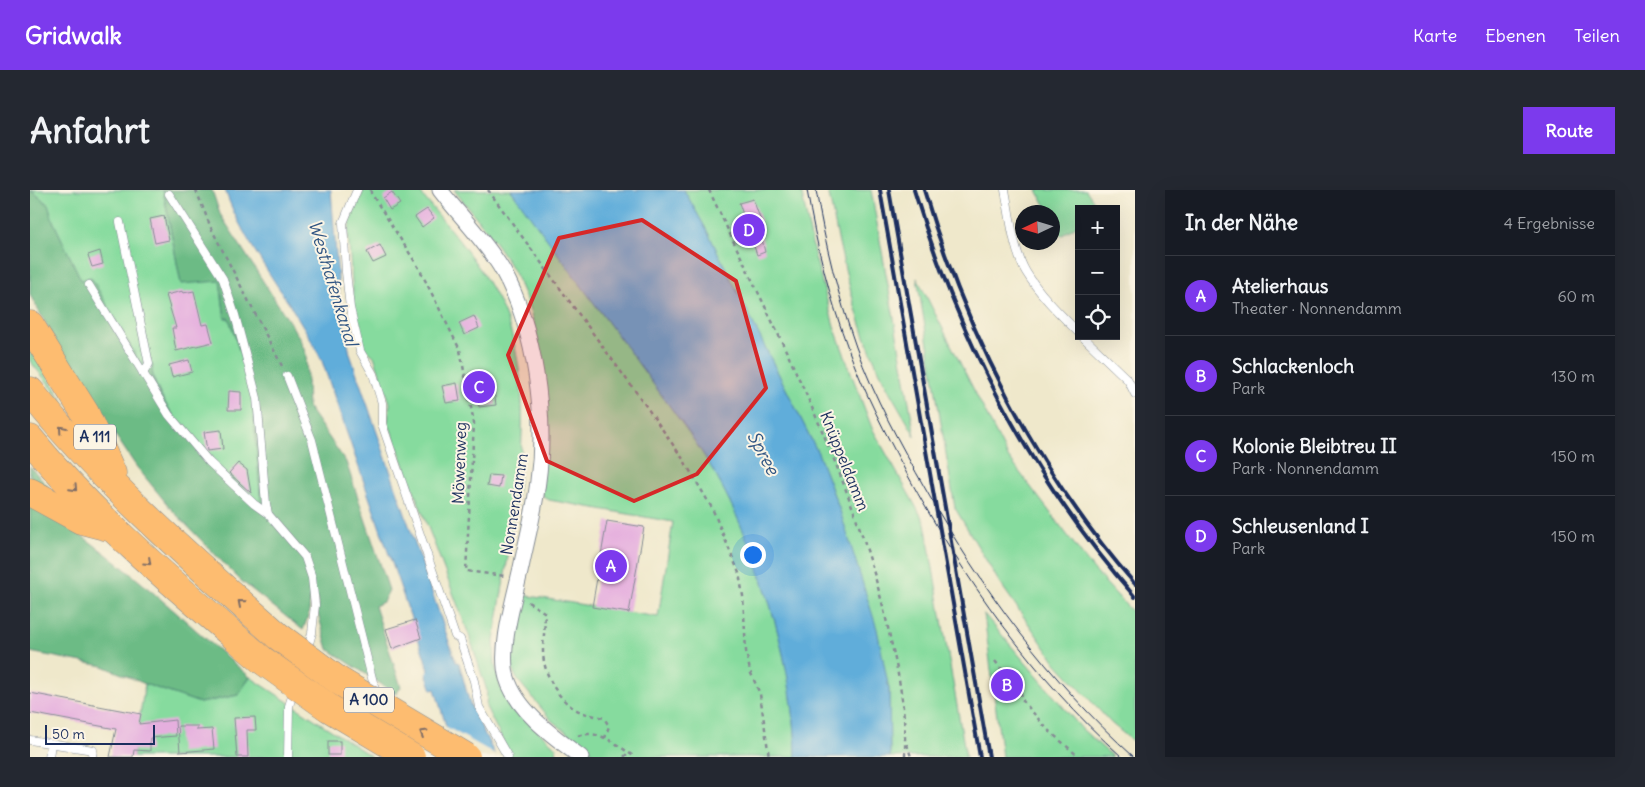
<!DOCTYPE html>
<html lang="de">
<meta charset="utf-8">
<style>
:root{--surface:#171b24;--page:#242831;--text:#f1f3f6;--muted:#9ea1a6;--line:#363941;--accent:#7c3aed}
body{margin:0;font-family:Delius,sans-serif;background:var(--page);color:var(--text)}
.controls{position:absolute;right:15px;top:15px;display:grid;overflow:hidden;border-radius:0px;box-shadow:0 5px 20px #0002}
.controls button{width:45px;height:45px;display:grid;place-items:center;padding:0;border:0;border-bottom:1px solid var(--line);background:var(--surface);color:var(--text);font:25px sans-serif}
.compass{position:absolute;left:985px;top:15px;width:45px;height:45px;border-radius:50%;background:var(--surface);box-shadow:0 5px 20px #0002;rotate:266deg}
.scale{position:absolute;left:15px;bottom:12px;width:110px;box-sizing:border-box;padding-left:5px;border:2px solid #1b2f5e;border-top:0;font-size:14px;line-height:18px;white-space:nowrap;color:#1b2f5e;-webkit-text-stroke:4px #fcf5e5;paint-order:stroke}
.you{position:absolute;left:722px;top:364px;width:18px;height:18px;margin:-12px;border:4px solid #fff;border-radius:50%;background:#1a73e8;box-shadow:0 0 0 8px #1a73e833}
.badge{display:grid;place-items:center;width:32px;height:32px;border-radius:50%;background:var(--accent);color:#fff;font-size:16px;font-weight:700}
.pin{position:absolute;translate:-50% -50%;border:2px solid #fff;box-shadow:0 1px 5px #0006}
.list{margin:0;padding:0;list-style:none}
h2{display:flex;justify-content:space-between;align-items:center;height:65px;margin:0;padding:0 20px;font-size:21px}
h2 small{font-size:16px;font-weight:400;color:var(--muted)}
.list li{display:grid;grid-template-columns:32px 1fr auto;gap:15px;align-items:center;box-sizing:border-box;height:80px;padding:0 20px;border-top:1px solid var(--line)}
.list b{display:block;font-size:19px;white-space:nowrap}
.list p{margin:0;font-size:16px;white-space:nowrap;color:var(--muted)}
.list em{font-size:16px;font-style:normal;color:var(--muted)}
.icon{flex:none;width:28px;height:28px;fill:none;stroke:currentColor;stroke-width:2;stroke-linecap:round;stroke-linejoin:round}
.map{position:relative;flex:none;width:1105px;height:567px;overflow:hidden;border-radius:0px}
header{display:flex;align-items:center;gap:30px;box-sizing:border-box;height:70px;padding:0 25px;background:var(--accent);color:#fff}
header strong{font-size:24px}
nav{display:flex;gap:28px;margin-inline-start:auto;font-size:18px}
.intro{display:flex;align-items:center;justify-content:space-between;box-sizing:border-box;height:120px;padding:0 30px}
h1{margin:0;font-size:35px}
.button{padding:12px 22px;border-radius:0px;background:var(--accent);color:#fff;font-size:18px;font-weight:700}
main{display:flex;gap:30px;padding:0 30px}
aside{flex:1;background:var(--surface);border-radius:0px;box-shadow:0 5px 20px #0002}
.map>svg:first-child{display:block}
.green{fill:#86db9e;stroke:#50857e}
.forest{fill:#6cbb85;stroke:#447572}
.water{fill:#61adda;stroke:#3e6e9c}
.pier{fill:#efe8cb}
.building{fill:#e5afde}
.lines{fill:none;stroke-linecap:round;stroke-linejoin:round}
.lane-casing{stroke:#858c94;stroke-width:9}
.street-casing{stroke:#858c94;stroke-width:17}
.highway-casing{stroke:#858c94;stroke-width:29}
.path{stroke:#858c94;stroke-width:2.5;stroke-dasharray:4 4;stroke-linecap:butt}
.lane{stroke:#fff;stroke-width:8}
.street{stroke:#fff;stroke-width:15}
.highway{stroke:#fdbc70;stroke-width:28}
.tram{stroke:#1b2f5e;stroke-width:1}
.rail{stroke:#1b2f5e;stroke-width:4}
.highway-bridge-casing{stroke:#858c94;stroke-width:29;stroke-linecap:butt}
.highway-bridge{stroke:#fdbc70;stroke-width:28}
.oneway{stroke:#816e66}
.marked{fill:#d62828;fill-opacity:0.2;stroke:#d62828;stroke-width:4;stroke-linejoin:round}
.labels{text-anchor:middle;stroke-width:4;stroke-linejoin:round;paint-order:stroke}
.shield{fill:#fcf5e5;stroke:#5e6a86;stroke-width:1}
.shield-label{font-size:15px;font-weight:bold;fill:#1b2f5e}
.street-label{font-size:16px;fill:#1b2f5e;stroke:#fcf5e5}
.water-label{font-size:18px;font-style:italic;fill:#305583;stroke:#fcf5e5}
</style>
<header>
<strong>Gridwalk</strong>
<nav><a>Karte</a><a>Ebenen</a><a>Teilen</a></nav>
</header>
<div class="intro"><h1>Anfahrt</h1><a class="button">Route</a></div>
<main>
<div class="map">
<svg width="1105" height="567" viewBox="0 0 1105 567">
<rect width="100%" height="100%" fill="#fcf5e5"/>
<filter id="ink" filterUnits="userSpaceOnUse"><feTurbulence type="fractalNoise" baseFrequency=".02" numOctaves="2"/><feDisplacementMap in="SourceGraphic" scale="10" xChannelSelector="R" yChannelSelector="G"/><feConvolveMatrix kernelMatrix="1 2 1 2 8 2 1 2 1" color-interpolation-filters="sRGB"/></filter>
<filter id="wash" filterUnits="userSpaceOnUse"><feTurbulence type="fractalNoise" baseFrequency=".0096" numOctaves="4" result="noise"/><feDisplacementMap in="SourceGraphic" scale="20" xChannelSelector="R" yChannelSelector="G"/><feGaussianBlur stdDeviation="1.12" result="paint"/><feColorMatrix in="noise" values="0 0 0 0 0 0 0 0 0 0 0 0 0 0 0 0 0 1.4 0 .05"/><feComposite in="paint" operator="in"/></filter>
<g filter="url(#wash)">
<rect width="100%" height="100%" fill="#efe8cb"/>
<g class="green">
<path d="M1 0H133L151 93 190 90 195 129 199 128 222 201 231 313 228 314C196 284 129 224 122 181L110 173 51 90 23 31 18 14Z"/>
<path d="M334 0H388C416 35 448 70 468 110 517 204 479 349 464 450L465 475 471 499 486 521 526 557 527 567H481L456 517 457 501 439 445 358 232 360 213 344 166 332 156 324 115 318 44 321 28Z"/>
<path d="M424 0H481C524 59 568 118 611 177 641 219 674 259 697 306 735 381 765 483 766 567H569L522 531 487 489 482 479 481 460 493 405 628 427 643 332 519 310 512 305C513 228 521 147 481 77 465 49 444 25 424 0Z"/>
<polygon points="654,0 771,0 784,63 804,136 823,188 842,238 895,333 936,567 860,567 859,499 810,321 788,263 676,39"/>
<path d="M798 0H841L885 246C875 227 863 209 853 189 824 130 811 64 798 0Z"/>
<polygon points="1007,0 1056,0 1069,19 1049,19 1049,34 1031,46 1023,30 1022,22 1019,22"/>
<polygon points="887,88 978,267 1063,379 1105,425 1105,553 1081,533 1026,473 968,390 925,318"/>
<polygon points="0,157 34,213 0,171"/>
<polygon points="954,424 1052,539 1083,567 972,567"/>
<polygon points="220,487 342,567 103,567 115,494 170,513 208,505"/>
</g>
<g class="forest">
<path d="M0 0 18 14 23 31 51 90 61 87 110 173 115 171 123 176C113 209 204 292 229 314L231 313 222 201 199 128 195 129 190 91 151 94 133 0H182L190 24 269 147 276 164 278 217 316 272 359 400 353 412 345 416 371 497 366 504 298 459 288 424 287 407H280L279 424 273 440 210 390 142 320 106 276 39 176 0 105Z"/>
<polygon points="0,276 19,298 0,291"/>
<path d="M0 312C81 359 149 427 220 487L208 505 170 513 115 494 73 476 0 462Z"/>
</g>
<g class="water">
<path d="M195 0H301L310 115 320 164 426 472 429 473 440 514 466 567 419 546 405 499 402 500 396 483 399 480 292 171C264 112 215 59 195 0Z"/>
<path d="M481 0H654L676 39 788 263 810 321 847 439 859 499 860 567H766C765 483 735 381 697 306 674 259 641 219 611 177 568 118 524 59 481 0Z"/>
</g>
<polygon class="pier" points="413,535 467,565 468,567 420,567"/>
<g id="blocks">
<g class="building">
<polygon points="362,2 370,14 360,20 353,8"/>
<polygon points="723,9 731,31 728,32 735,62 727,65 709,13"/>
<polygon points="397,19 404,28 392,37 385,27"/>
<polygon points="134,26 139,50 125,53 120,29"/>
<polygon points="350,55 356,67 343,73 337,62"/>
<polygon points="70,61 73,74 62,77 58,65"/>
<polygon points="153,101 153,103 164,101 172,135 178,134 183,152 146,161 142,138 146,138 136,105"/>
<polygon points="444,126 449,138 434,145 429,133"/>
<polygon points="159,170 162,182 142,187 139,175"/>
<polygon points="427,193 430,211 416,213 412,196"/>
<polygon points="464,200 466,215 449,217 447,202"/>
<polygon points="199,201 211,202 211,220 198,220"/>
<polygon points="191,240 193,259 177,261 174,242"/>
<polygon points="208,273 217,280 221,303 199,283"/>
<polygon points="459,285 471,286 469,298 457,296"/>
<polygon points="577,331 614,337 599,423 562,417"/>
<polygon points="385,430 391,448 362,459 356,439"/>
<polygon points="0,503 111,524 109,534 145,530 146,546 120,548 120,561 104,560 103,567 80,567 86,539 0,523"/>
<polygon points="225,527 226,540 217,540 218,567 207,567 204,528"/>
<polygon points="148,536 167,536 167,540 182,539 184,559 150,562"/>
<rect x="298" y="551" width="12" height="14"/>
</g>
</g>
</g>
<g filter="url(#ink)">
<use href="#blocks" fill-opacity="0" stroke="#858c94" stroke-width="1"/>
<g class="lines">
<defs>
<g id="lane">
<polyline points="327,0 313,33 316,82 320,118 330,161 343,184 352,213 352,234 425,446 430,449 444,491 449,517 478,567"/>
<path d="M975 0C980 25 983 60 996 82 1010 105 1030 124 1049 143"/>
<polyline points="139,4 193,89 205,125 227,208 236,314 238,324"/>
<polyline points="90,32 119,174 113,183"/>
<polyline points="59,95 139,225 179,272 224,314 238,324 275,367 282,388 285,415 282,443 277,460"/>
<polyline points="1052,146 1098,190 1105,204"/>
<polyline points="257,186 282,250 346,504"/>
<polyline points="0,550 63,560 62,567"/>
<polyline points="19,567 21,554"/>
<polyline points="258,567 259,516 264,500"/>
</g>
<path id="street" d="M410 0C429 25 458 54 473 81 505 138 517 226 508 291 505 318 498 345 492 373 486 403 468 458 477 488 487 521 524 547 551 567"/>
<g id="highway">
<polyline points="0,135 55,223 82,283"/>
<path d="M0 201C72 292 161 369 248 446"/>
<path d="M0 249C68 332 150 400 232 470"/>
<polyline points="0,302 51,330 78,337"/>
</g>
</defs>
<use href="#lane" class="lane-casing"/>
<use href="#street" class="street-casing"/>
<use href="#highway" class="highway-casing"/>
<g class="path">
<polyline points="166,0 181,38 253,178"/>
<polyline points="341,0 341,3 389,78 430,160 444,233 436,381 475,386"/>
<polyline points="458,0 611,209 653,269 682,318 709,383 713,406 716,461 720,481 730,504 739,567"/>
<path d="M679 0C747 145 827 290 860 447 870 490 876 523 875 567"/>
<path d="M498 412 514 422C516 436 513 447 513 461 513 484 529 513 551 522 558 525 567 526 574 528L579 536 575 548"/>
<polyline points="965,471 991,503 993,511 1018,540 1049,567"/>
<path d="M548 546C569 538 588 556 605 567"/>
<polyline points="877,554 881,567"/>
<polyline points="594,567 598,563"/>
</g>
<use href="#lane" class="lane"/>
<use href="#street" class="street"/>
<use href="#highway" class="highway"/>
<g class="tram">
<path d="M777 0C786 55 800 109 819 161 835 204 856 244 877 284 934 389 1003 487 1092 567"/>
<path d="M786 0C795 54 808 106 826 157 844 207 870 254 896 300 952 399 1019 490 1104 567"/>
</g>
<g class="rail">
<polyline points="850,0 950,567"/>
<polyline points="859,0 959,567"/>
<path d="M884 0C929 150 1002 289 1105 407"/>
<path d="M894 0C936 143 1007 282 1105 394"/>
</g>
<defs>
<g id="highway-bridge">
<polyline points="248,446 309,491 436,567"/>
<polyline points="232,470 299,518 381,567"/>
</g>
</defs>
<use href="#highway-bridge" class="highway-bridge-casing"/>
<use href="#highway-bridge" class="highway-bridge"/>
</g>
<defs><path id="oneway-chevron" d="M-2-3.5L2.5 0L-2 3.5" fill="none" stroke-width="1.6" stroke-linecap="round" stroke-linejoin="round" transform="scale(1.25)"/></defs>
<g class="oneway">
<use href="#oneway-chevron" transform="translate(32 239) rotate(-131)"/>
<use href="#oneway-chevron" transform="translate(44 298) rotate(47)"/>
<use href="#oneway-chevron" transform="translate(118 372) rotate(43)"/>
<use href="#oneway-chevron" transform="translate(211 413) rotate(-139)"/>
<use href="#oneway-chevron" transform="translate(393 543) rotate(-149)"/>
</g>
</g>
<path class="marked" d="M612 30 706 91 736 198 667 284 604 311 517 271 478 165 529 48Z"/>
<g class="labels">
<g class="shield">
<rect x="44" y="234.5" width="42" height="25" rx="4"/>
<rect x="314" y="497.5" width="50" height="25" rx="4"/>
</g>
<g class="shield-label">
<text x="65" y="252">A 111</text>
<text x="339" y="515">A 100</text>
</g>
<g class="street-label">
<text transform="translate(815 271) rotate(68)" y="6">Knüppeldamm</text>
<text transform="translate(429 273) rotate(-88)" y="6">Möwenweg</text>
<text transform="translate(484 314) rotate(-81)" y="6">Nonnendamm</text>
</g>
<g class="water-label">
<text transform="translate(303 93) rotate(73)" y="6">Westhafenkanal</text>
<text transform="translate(733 263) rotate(62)" y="6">Spree</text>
</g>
</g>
</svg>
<div class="controls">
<button>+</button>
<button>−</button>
<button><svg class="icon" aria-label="locate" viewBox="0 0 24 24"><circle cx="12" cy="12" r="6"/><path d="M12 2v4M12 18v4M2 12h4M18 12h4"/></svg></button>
</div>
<svg class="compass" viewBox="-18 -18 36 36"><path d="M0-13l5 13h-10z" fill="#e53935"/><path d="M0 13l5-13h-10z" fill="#9ea1a6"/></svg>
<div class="scale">50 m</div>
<div class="you"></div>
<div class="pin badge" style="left:581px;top:376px">A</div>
<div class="pin badge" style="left:977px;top:495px">B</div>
<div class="pin badge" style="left:449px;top:197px">C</div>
<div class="pin badge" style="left:719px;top:40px">D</div>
</div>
<aside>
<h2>In der Nähe<small>4 Ergebnisse</small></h2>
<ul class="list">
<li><span class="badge">A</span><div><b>Atelierhaus</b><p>Theater · Nonnendamm</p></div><em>60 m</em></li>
<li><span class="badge">B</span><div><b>Schlackenloch</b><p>Park</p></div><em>130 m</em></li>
<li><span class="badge">C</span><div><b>Kolonie Bleibtreu II</b><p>Park · Nonnendamm</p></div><em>150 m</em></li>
<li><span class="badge">D</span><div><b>Schleusenland I</b><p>Park</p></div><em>150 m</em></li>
</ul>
</aside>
</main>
